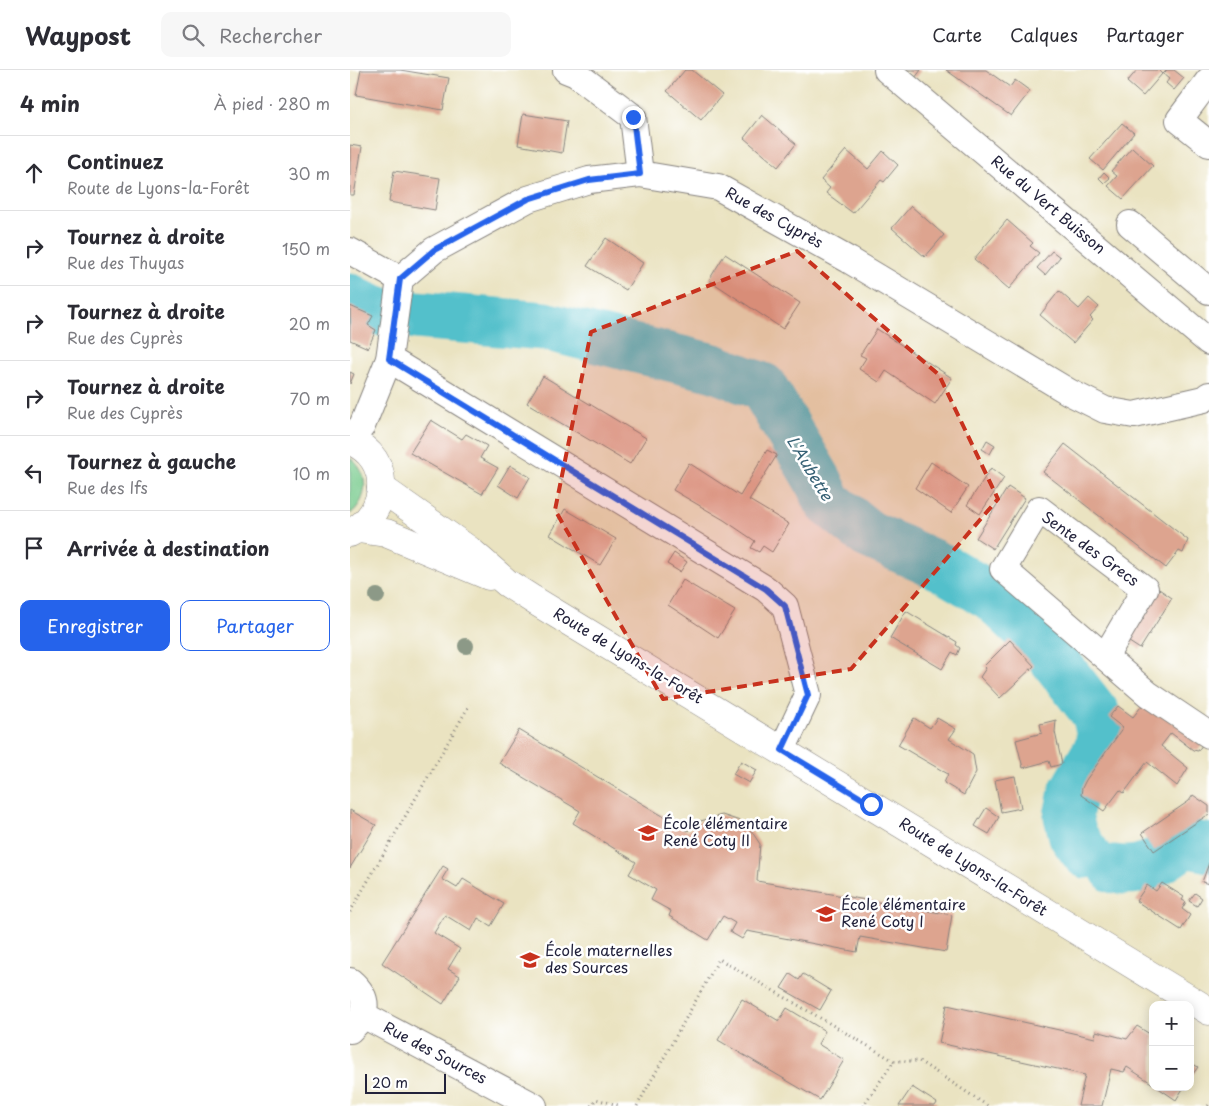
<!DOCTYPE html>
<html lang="fr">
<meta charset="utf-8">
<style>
:root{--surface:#fff;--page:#f7f7f7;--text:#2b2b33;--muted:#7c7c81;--line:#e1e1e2;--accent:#2563eb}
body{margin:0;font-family:"Playpen Sans",sans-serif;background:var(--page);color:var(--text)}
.controls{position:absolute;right:15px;bottom:15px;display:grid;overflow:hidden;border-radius:10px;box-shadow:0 2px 12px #0003}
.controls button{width:45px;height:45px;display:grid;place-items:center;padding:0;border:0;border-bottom:1px solid var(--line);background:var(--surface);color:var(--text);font:25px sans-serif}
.scale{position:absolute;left:15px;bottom:12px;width:81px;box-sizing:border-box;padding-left:5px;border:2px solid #22223b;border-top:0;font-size:14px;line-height:18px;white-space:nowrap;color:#22223b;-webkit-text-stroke:4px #fff;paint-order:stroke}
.stop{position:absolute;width:15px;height:15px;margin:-11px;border:4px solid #2563eb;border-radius:50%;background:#fff}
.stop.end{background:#2563eb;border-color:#fff;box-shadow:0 1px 5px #0008}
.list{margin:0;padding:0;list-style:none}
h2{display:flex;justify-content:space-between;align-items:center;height:65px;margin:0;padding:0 20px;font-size:21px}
h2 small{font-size:16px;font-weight:400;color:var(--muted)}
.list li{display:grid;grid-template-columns:32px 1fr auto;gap:15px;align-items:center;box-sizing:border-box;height:75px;padding:0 20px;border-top:1px solid var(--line)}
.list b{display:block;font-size:19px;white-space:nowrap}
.list p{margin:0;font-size:16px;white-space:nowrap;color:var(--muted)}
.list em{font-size:16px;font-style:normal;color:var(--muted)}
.actions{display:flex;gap:10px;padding:15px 20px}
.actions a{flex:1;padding:11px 0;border:1px solid var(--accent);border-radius:10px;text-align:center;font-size:18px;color:var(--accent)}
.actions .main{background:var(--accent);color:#fff}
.icon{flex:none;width:28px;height:28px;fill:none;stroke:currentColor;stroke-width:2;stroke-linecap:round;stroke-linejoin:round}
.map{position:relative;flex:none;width:859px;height:1036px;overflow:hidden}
header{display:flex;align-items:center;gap:30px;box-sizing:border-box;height:70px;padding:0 25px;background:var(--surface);border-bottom:1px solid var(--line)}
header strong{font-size:24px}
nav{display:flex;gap:28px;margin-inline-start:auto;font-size:18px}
.search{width:350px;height:45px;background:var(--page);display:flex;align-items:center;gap:12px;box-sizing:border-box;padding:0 18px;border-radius:10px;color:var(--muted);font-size:19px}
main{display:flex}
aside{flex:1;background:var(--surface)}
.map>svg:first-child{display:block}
.green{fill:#78cb8d;stroke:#4d7664}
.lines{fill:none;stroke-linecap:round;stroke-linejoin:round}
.river{stroke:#53c0cb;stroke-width:49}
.building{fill:#dda48f}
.minor-casing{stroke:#86827e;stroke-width:28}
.major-casing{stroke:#86827e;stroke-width:29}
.path{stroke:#86827e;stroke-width:3;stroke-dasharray:1 4;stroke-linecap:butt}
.minor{stroke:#fff;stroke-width:26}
.major{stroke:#fff;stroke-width:28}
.tree{fill:#8c9987}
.route{stroke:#2563eb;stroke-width:6}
.marked{fill:#c8321e;fill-opacity:0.2;stroke:#c8321e;stroke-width:4;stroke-dasharray:10 6;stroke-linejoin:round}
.labels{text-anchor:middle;stroke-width:5;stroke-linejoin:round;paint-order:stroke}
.street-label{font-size:15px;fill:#22223b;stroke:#fff}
.poi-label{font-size:15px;fill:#22223b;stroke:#fff;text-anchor:start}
.water-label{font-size:16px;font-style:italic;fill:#366175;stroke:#fff}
</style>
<header>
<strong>Waypost</strong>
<div class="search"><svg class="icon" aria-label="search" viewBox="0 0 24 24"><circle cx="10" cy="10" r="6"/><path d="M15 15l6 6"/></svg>Rechercher</div>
<nav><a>Carte</a><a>Calques</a><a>Partager</a></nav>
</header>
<main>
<aside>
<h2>4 min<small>À pied · 280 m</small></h2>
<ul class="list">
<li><svg class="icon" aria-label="ahead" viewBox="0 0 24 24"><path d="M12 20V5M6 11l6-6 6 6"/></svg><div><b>Continuez</b><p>Route de Lyons-la-Forêt</p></div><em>30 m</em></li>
<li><svg class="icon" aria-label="right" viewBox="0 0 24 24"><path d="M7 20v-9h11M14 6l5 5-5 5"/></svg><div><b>Tournez à droite</b><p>Rue des Thuyas</p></div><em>150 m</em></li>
<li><svg class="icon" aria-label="right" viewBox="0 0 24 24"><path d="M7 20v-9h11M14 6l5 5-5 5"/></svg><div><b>Tournez à droite</b><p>Rue des Cyprès</p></div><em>20 m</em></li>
<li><svg class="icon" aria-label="right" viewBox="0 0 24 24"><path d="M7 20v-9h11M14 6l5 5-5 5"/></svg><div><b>Tournez à droite</b><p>Rue des Cyprès</p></div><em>70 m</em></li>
<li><svg class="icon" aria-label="left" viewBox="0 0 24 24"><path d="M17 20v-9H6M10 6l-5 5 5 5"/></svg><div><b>Tournez à gauche</b><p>Rue des Ifs</p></div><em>10 m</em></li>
<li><svg class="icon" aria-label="arrive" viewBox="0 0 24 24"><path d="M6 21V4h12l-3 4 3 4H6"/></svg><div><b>Arrivée à destination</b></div></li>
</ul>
<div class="actions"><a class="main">Enregistrer</a><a>Partager</a></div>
</aside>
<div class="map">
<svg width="859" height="1036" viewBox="0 0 859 1036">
<rect width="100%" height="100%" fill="#fff"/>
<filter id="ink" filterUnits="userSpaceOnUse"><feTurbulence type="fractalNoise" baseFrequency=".02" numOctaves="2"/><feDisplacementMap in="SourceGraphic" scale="10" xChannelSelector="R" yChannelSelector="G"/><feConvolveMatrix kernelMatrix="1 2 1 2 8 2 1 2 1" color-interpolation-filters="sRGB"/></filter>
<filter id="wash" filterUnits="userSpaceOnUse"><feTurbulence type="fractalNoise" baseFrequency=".0096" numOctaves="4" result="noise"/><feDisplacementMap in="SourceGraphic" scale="20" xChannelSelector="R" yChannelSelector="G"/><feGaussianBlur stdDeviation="1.12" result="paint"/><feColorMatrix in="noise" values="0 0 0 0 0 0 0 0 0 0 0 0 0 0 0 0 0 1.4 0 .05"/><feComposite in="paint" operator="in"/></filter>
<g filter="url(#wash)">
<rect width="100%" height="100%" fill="#eae3c1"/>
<path class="green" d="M0 388C20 402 19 430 0 444Z"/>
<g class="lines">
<g class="river">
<polyline points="0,228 12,235 42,245"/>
<polyline points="66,245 194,256 364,298 413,317 469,412 478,432 518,464 593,498 641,526 690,572 746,644 751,665 748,679 723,722 718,746 723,766 736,784"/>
<path d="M764 799C795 804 811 790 835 773L859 778"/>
</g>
</g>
<g id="blocks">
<g class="building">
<polygon points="11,0 50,0 99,8 93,40 6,25"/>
<polygon points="335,0 342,0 372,25 351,50 317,21"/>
<polygon points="556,0 571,0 565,8"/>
<polygon points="596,0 636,0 660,17 665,10 680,21 661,46"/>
<polygon points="787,0 808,0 812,4 793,26 777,12"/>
<polygon points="817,0 824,0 834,8 824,20 816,13 819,9 813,4"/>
<polygon points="173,44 217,51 212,83 168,75"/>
<polygon points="412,45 446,74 428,97 394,68"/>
<polygon points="772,53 784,63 753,100 740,89"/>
<polygon points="0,75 12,77 4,125 0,125"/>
<polygon points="782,77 803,96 773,129 758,116 767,106 761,101"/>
<polygon points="496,80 518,99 533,81 548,95 534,112 531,110 503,143 476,123 480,118 471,110"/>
<polygon points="44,101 90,108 85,140 39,132"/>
<polygon points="754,102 760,108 754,113 749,108"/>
<polygon points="561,136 594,165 575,187 542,158"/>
<polygon points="657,150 683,173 680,176 689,183 659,219 624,189"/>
<polygon points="256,168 293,193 276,220 237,196"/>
<polygon points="702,181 710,187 695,205 687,198"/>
<polygon points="375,184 450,233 433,259 359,210"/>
<polygon points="709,221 729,239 739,228 749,237 740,247 743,250 723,273 690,245"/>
<polygon points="0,236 23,246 18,255 26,260 18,278 0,270"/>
<polygon points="527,259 602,308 585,334 536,301 529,312 509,299 516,288 510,285"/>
<polygon points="0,302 4,304 0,314"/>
<polygon points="193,306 296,368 280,394 177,333"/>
<polygon points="81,350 112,369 116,364 137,376 130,388 148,398 132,424 60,383"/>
<polygon points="637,370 645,375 640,384 632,379"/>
<polygon points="715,374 838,470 833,483 829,481 816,498 693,402"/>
<polygon points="417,380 427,385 399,430 439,454 422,482 413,476 409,482 401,478 405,471 374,450 323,420 339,393 390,426"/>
<polygon points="581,392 618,417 601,443 565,418"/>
<polygon points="160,395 180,407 168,428 148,415"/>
<polygon points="641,398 654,408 630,444 617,435"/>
<polygon points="658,417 675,428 643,479 626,468"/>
<polygon points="215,439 266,469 250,495 200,465"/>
<polygon points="324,483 337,492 330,502 317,494"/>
<polygon points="333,510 385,541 368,568 318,535"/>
<polygon points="806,517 822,528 790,579 773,568"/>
<polygon points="556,541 607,572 606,575 610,578 607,585 602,582 592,599 540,568"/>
<polygon points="660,570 684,596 650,628 630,607 636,598 634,596"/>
<polygon points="794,633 854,672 848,681 843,680 821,663 811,676 838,698 827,716 797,692 774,723 770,720 754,741 731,725 732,718 736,710 773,658 759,647 768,636 783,647"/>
<polygon points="564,648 580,658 587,648 606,659 599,669 623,684 626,702 614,725 594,713 598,704 548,675"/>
<polygon points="706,650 705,662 712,694 701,697 699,691 673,698 666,670 692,663 690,654"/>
<polygon points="169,660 338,761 347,752 372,745 396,753 410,774 407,811 602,845 596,882 510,867 507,882 397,861 392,869 380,862 385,853 373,846 358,870 319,846 321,841 301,830 306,820 279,804 286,792 223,753 230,741 149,693"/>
<polygon points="391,691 407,700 399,713 383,704"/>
<polygon points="665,706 671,738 651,742 645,710"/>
<polygon points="843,725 859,736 859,744 804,781 792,763 839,731"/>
<polygon points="636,738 649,747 639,764 625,756"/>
<polygon points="0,740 26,755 0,798"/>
<polygon points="859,793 859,814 852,812"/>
<polygon points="93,796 98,799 92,809 107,818 113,809 154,834 141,856 128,848 121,861 95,845 84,863 110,879 98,899 110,906 93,934 32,893"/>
<polygon points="812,813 834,827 832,830 836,832 832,839 840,845 831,860 786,831 797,815 806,821"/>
<polygon points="845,823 852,828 847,836 839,831"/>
<polygon points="440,904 449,910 453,904 481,921 470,940 431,918"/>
<polygon points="392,929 429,951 437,938 475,961 468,974 494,990 470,1030 368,970"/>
<polygon points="597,935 745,968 746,961 777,969 787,956 803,966 803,1014 777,997 774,1002 761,999 752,1036 728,1036 735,1005 589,973"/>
<polygon points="840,992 848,997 840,1008"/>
<polygon points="562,1017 587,1033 585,1036 549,1036"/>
<polygon points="807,1017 834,1017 826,1030"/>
</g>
</g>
</g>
<g filter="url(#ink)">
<use href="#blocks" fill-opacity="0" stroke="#86827e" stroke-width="1"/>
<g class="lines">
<defs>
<g id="minor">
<polyline points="216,0 226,4 283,47 290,104"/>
<polyline points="537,0 859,272"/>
<polyline points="859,10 829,50 859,74"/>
<polyline points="780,154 859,221"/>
<polyline points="0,181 50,209"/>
<polyline points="39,289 416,519 435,536 458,625 432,680"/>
<polyline points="0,368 12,356 39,289 50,209 84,180 178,129 239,110 290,104 368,117 499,190 719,322 755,340 784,345 854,329 859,325"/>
<polyline points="755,587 795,519 689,439 653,499 798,624 859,665"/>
<path d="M0 911C20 928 19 943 0 960"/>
<polyline points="13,945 184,1036"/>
</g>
<g id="major">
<path d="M0 371C44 388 39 444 0 463"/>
<polyline points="31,418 119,480 157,513 182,529 859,941"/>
<polyline points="8,459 36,463 139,506"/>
</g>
</defs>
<use href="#minor" class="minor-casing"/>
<use href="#major" class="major-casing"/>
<g class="path">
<polyline points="0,842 120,634"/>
<polyline points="241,1036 246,1029 271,1036"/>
<polyline points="287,1036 369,889 544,991"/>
<polyline points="513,1036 544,991 569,991 638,1036"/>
<polyline points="858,1036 859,1035"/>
</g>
<use href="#minor" class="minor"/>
<use href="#major" class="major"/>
</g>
<g class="tree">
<circle cx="27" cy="526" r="8"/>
<circle cx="116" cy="576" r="8"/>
</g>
</g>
<g class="lines" filter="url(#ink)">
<polyline class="route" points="283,47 290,104 239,110 178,129 84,180 50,209 39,289 416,519 435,536 458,625 432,680 521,734"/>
</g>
<path class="marked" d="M447 181 589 305 648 429 501 599 313 629 205 440 241 262Z"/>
<defs>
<symbol id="school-bare" viewBox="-9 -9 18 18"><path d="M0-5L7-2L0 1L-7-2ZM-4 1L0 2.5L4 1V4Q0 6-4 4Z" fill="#c8321e" stroke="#fff" stroke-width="2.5" paint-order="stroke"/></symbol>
</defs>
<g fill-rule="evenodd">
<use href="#school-bare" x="284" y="749" width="28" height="28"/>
<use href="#school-bare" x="462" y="830" width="28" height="28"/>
<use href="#school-bare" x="166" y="876" width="28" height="28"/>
</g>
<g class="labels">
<g class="street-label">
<text transform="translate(698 135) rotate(40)" y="5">Rue du Vert Buisson</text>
<text transform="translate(424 148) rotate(29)" y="5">Rue des Cyprès</text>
<text transform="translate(740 479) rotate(36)" y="5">Sente des Grecs</text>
<text transform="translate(278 586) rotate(31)" y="5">Route de Lyons-la-Forêt</text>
<text transform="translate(623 797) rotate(32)" y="5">Route de Lyons-la-Forêt</text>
<text transform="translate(85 983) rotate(28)" y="5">Rue des Sources</text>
</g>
<g class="poi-label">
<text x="313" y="759">École élémentaire<tspan x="313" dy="17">René Coty II</tspan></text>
<text x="491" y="840">École élémentaire<tspan x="491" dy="17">René Coty I</tspan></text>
<text x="195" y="886">École maternelles<tspan x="195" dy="17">des Sources</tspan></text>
</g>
<g class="water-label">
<text transform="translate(460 398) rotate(59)" y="6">L'Aubette</text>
</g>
</g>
</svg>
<div class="controls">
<button>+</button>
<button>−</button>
</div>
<div class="scale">20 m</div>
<div class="stop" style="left:521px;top:734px"></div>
<div class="stop end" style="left:283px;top:47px"></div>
</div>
</main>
